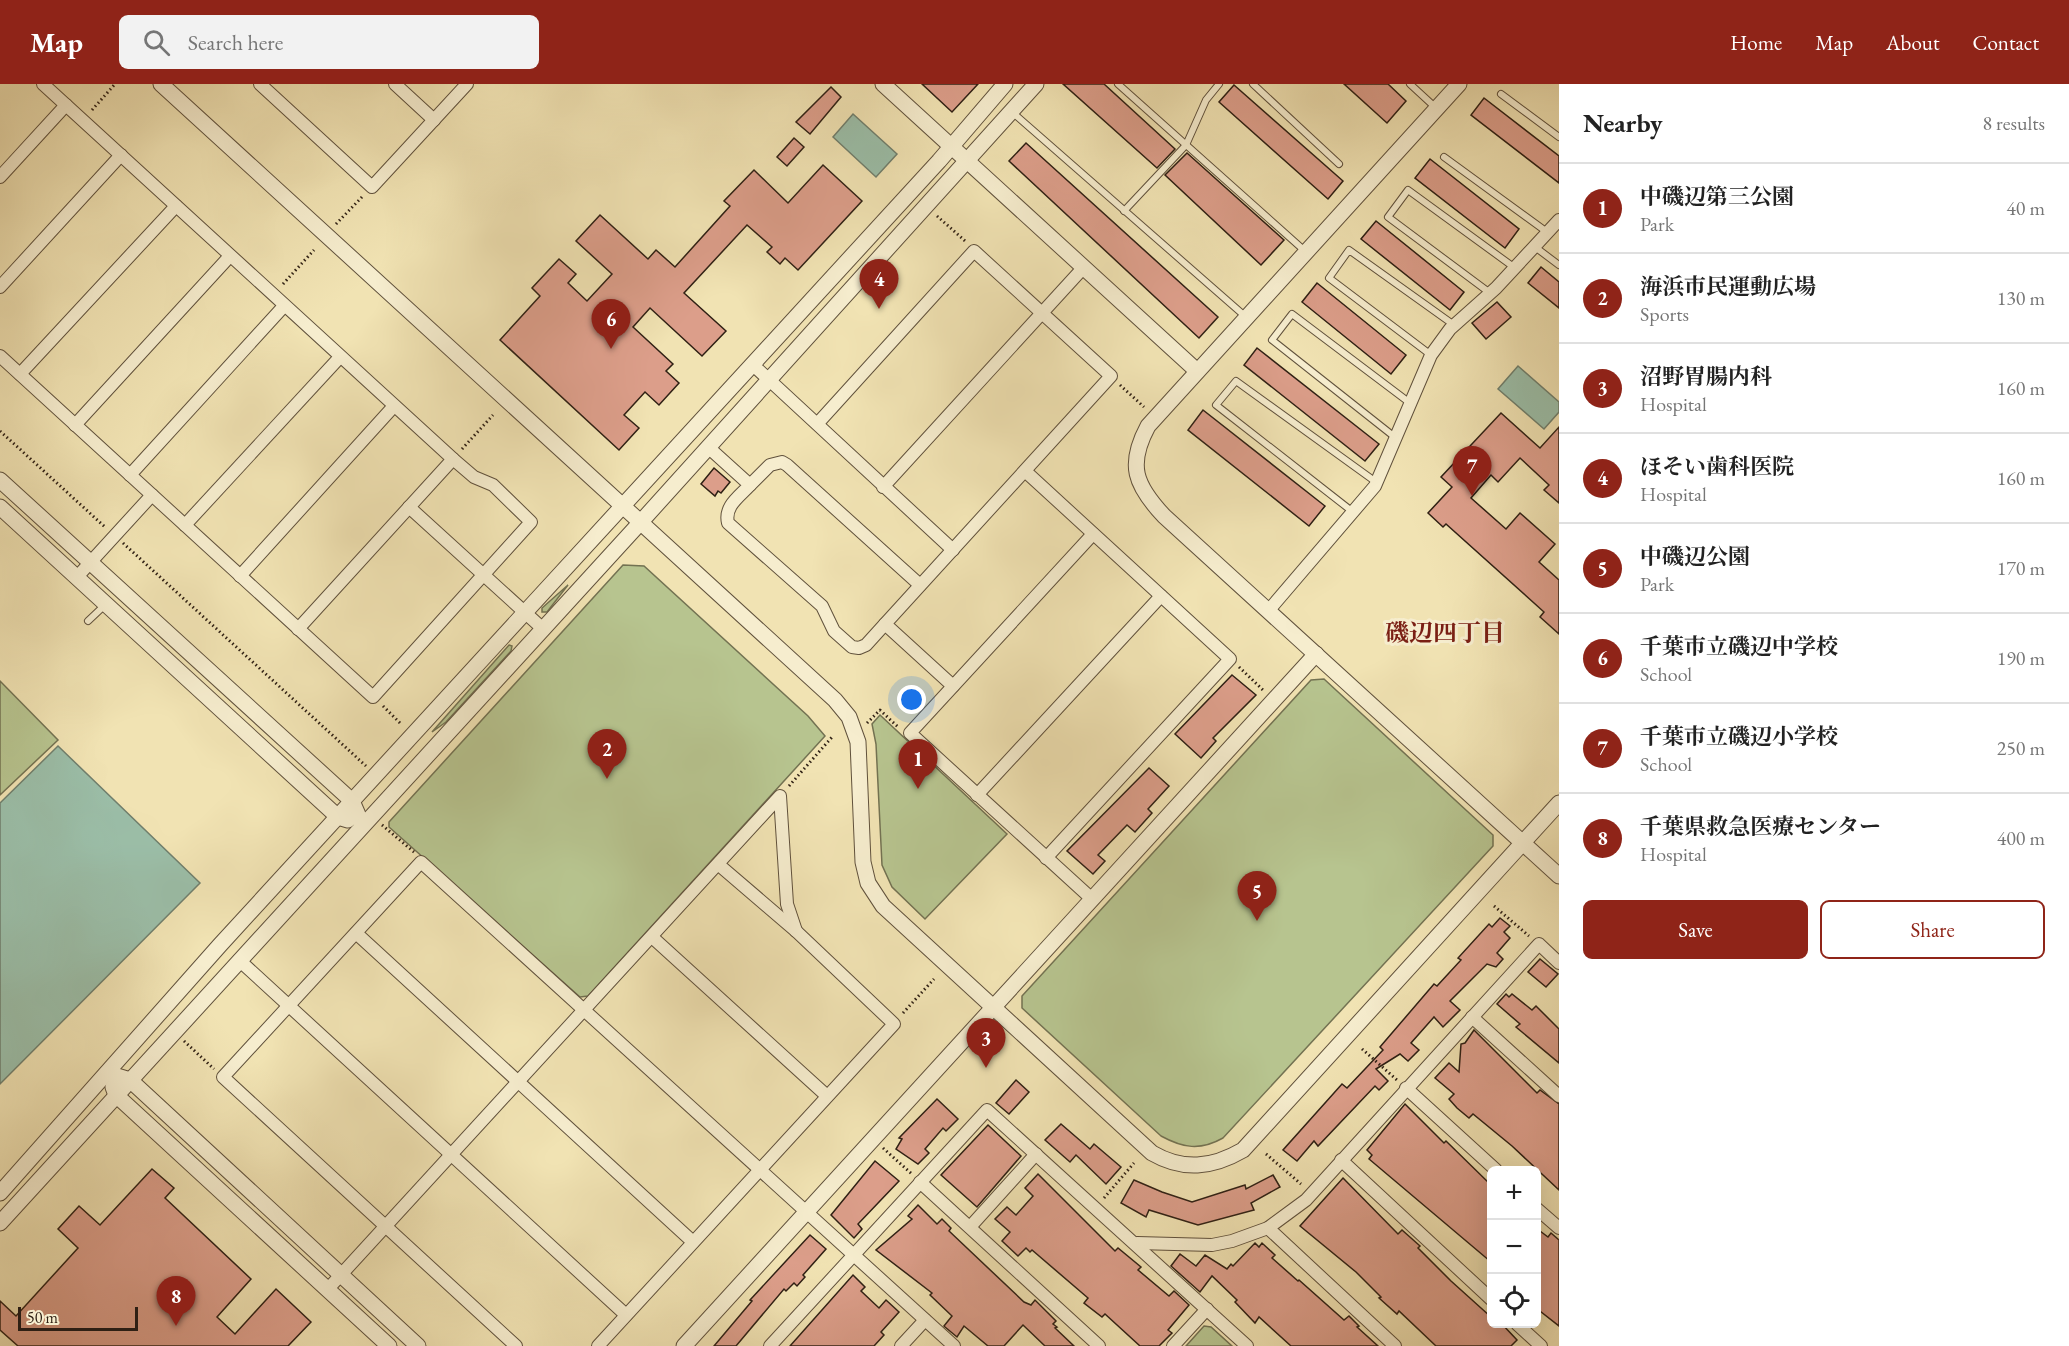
<!DOCTYPE html>
<meta charset="utf-8">
<style>
:root{--surface:#fff;--page:#f2f2f2;--text:#222;--muted:#767676;--line:#e0e0e0;--accent:#8f2418}
body{margin:0;font-family:"EB Garamond","Noto Serif JP",serif;background:var(--page);color:var(--text)}
.controls{position:absolute;right:18px;bottom:18px;display:grid;overflow:hidden;border-radius:9px;box-shadow:0 6px 24px #0002}
.controls button{width:54px;height:54px;display:grid;place-items:center;padding:0;border:0;border-bottom:2px solid var(--line);background:var(--surface);color:var(--text);font:30px sans-serif}
.scale{position:absolute;left:18px;bottom:15px;width:120px;box-sizing:border-box;padding-left:6px;border:3px solid #2f2014;border-top:0;font-size:16px;line-height:21px;white-space:nowrap;color:#2f2014;-webkit-text-stroke:4px #f6edce;paint-order:stroke}
.you{position:absolute;left:912px;top:616px;width:21px;height:21px;margin:-15px;border:4px solid #fff;border-radius:50%;background:#1a73e8;box-shadow:0 0 0 9px #1a73e833}
.badge{display:grid;place-items:center;width:39px;height:39px;border-radius:50%;background:var(--accent);color:#fff;font-size:20px;font-weight:700}
.pin{position:absolute;translate:-50% -50px;filter:drop-shadow(0 2px 3px #0008)}
.pin::after{content:'';position:absolute;top:32px;width:21px;height:18px;background:inherit;clip-path:polygon(0 0,100% 0,50% 100%)}
.list{margin:0;padding:0;list-style:none}
h2{display:flex;justify-content:space-between;align-items:center;height:78px;margin:0;padding:0 24px;font-size:26px}
h2 small{font-size:20px;font-weight:400;color:var(--muted)}
.list li{display:grid;grid-template-columns:39px 1fr auto;gap:18px;align-items:center;box-sizing:border-box;height:90px;padding:0 24px;border-top:2px solid var(--line)}
.list b{display:block;font-size:22px;white-space:nowrap}
.list p{margin:0;font-size:20px;white-space:nowrap;color:var(--muted)}
.list em{font-size:20px;font-style:normal;color:var(--muted)}
.actions{display:flex;gap:12px;padding:18px 24px}
.actions a{flex:1;padding:14px 0;border:2px solid var(--accent);border-radius:9px;text-align:center;font-size:21px;color:var(--accent)}
.actions .main{background:var(--accent);color:#fff}
.icon{flex:none;width:33px;height:33px;fill:none;stroke:currentColor;stroke-width:2;stroke-linecap:round;stroke-linejoin:round}
.map{position:relative;flex:none;width:1559px;height:1262px;overflow:hidden}
header{display:flex;align-items:center;gap:36px;box-sizing:border-box;height:84px;padding:0 30px;background:var(--accent);color:#fff}
header strong{font-size:28px}
nav{display:flex;gap:33px;margin-inline-start:auto;font-size:21px}
.search{width:420px;height:54px;background:var(--page);display:flex;align-items:center;gap:15px;box-sizing:border-box;padding:0 21px;border-radius:9px;color:var(--muted);font-size:22px}
main{display:flex}
aside{flex:1;background:var(--surface)}
.map>svg:first-child{display:block}
.green{fill:#b7c48f;stroke:#737252;stroke-width:1.5}
.water{fill:#9bbea8;stroke:#707f6d;stroke-width:1.5}
.building{fill:#dc9e8a;stroke:#2f2014;stroke-width:1.5}
.lines{fill:none;stroke-linecap:round;stroke-linejoin:round}
.service-casing{stroke:#60513c;stroke-width:8}
.minor-casing{stroke:#60513c;stroke-width:14}
.tertiary-casing{stroke:#60513c;stroke-width:17}
.path{stroke:#2f2014;stroke-width:3;stroke-dasharray:1.5 3;stroke-linecap:butt}
.service{stroke:#f6edce;stroke-width:6}
.minor{stroke:#f6edce;stroke-width:12}
.tertiary{stroke:#f6edce;stroke-width:15}
.labels{text-anchor:middle;stroke-width:6;stroke-linejoin:round;paint-order:stroke}
.neighbourhood-label{font-size:24px;font-weight:bold;fill:#7a1f14;stroke:#f6edce}
</style>
<header>
<strong>Map</strong>
<div class="search"><svg class="icon" aria-label="search" viewBox="0 0 24 24"><circle cx="10" cy="10" r="6"/><path d="M15 15l6 6"/></svg>Search here</div>
<nav><a>Home</a><a>Map</a><a>About</a><a>Contact</a></nav>
</header>
<main>
<div class="map">
<svg width="1559" height="1262" viewBox="0 0 1559 1262">
<rect width="100%" height="100%" fill="#f1e3b3"/>
<filter id="stains"><feTurbulence type="fractalNoise" baseFrequency=".00333" numOctaves="4"/><feColorMatrix values="0 0 0 0 .2 0 0 0 0 .09 0 0 0 0 .02 0 0 0 .5 -.17"/></filter>
<radialGradient id="worn" r=".72"><stop offset=".6" stop-color="#630" stop-opacity="0"/><stop offset="1" stop-color="#630" stop-opacity=".3"/></radialGradient>
<g class="green">
<polygon points="623,481 644,482 808,632 825,652 588,912 580,913 389,743 389,738"/>
<polygon points="568,501 547,528 542,528 542,524"/>
<polygon points="509,561 512,562 511,567 446,638 432,648"/>
<path d="M1324 595 1493 751V762L1223 1054C1200 1067 1183 1064 1161 1052L1022 924V912L1311 596Z"/>
<polygon points="0,597 58,656 0,711"/>
<polygon points="880,631 1007,750 925,835 892,803 882,781 876,660 872,640"/>
<polygon points="1204,1242 1211,1243 1232,1262 1186,1262"/>
</g>
<g class="water">
<polygon points="853,30 897,70 876,93 833,53"/>
<polygon points="1518,282 1559,318 1559,328 1544,345 1498,305"/>
<polygon points="58,662 200,799 0,1000 0,719"/>
</g>
<g class="building">
<polygon points="922,0 978,0 952,28"/>
<polygon points="1063,0 1104,0 1175,65 1157,84"/>
<polygon points="1344,0 1388,0 1406,17 1387,39"/>
<polygon points="1234,1 1343,97 1328,115 1219,18"/>
<polygon points="831,3 841,13 810,50 796,38"/>
<polygon points="1484,14 1559,72 1559,99 1471,31"/>
<polygon points="794,54 804,63 787,82 777,73"/>
<polygon points="1026,59 1218,233 1199,254 1009,77"/>
<polygon points="1187,69 1284,156 1261,181 1165,91"/>
<polygon points="1430,75 1519,145 1505,164 1415,94"/>
<polygon points="823,81 862,117 798,186 785,174 780,180 767,168 772,163 747,141 684,209 726,247 702,272 650,224 633,243 673,280 666,287 679,299 659,321 645,308 624,331 639,344 619,366 500,256 540,212 532,204 559,175 576,190 568,199 587,217 612,190 576,157 600,131 648,175 656,166 675,183 730,122 724,117 754,86 788,119"/>
<polygon points="1376,137 1464,208 1450,226 1361,155"/>
<polygon points="1541,183 1559,198 1559,224 1528,199"/>
<polygon points="1317,199 1406,271 1391,290 1302,218"/>
<polygon points="1497,218 1511,233 1486,255 1472,239"/>
<polygon points="1257,264 1379,360 1365,377 1244,281"/>
<polygon points="1203,326 1325,422 1309,442 1188,346"/>
<polygon points="1501,329 1540,364 1559,343 1559,419 1544,406 1549,401 1520,374 1498,398 1491,391 1471,414 1506,445 1520,429 1555,460 1539,478 1559,496 1559,550 1540,533 1544,528 1446,440 1443,443 1428,429 1452,403 1441,393"/>
<polygon points="714,384 730,398 721,409 718,407 715,412 701,400"/>
<polygon points="1232,591 1256,611 1213,654 1216,657 1201,674 1175,650"/>
<polygon points="1149,684 1169,702 1148,725 1152,729 1135,748 1127,741 1098,771 1105,777 1093,790 1067,767"/>
<polygon points="1500,834 1510,842 1504,848 1510,854 1497,869 1503,875 1496,883 1487,880 1450,917 1460,926 1443,943 1434,933 1411,959 1419,966 1408,977 1400,970 1376,985 1388,997 1379,1006 1375,1002 1318,1062 1314,1057 1297,1077 1283,1066 1342,1000 1347,1004 1383,966 1380,963 1434,900 1437,902 1461,876 1458,874 1489,840 1492,843"/>
<polygon points="1540,875 1558,890 1546,903 1528,888"/>
<polygon points="1506,910 1509,913 1512,910 1532,926 1536,922 1559,945 1559,979 1516,943 1520,940 1497,920"/>
<polygon points="1474,946 1537,1009 1540,1006 1559,1020 1559,1106 1512,1062 1473,1030 1469,1034 1457,1024 1449,1015 1454,1010 1435,994 1449,979 1459,988 1461,960 1465,959"/>
<polygon points="1016,996 1029,1008 1009,1030 996,1019"/>
<polygon points="937,1015 958,1035 946,1047 943,1044 925,1065 929,1069 918,1080 896,1065 902,1055 899,1054"/>
<polygon points="1405,1020 1444,1059 1446,1057 1491,1101 1491,1178 1369,1075 1372,1071 1367,1066"/>
<polygon points="1061,1040 1090,1065 1094,1060 1121,1083 1106,1100 1076,1071 1070,1078 1045,1056"/>
<polygon points="988,1041 1021,1072 977,1123 941,1091"/>
<polygon points="875,1077 899,1097 858,1140 862,1145 854,1154 831,1131"/>
<polygon points="152,1085 174,1104 165,1114 251,1195 217,1233 235,1250 276,1205 311,1238 288,1262 18,1262 0,1246 0,1217 16,1232 78,1164 58,1145 79,1122 100,1141"/>
<polygon points="1038,1090 1115,1167 1118,1164 1141,1183 1138,1186 1169,1212 1174,1207 1189,1221 1168,1246 1172,1249 1159,1262 1140,1262 1105,1230 1102,1233 1084,1219 1088,1214 1032,1166 1030,1168 1026,1164 1018,1172 1002,1157 1010,1148 995,1135 1007,1123 1016,1131 1033,1112 1025,1104"/>
<polygon points="1273,1091 1280,1103 1251,1119 1254,1126 1198,1141 1149,1126 1146,1133 1121,1119 1134,1096 1162,1108 1192,1118 1245,1101 1246,1105"/>
<polygon points="1343,1094 1398,1150 1402,1146 1420,1162 1418,1164 1451,1197 1491,1233 1491,1239 1501,1239 1517,1256 1511,1262 1436,1262 1399,1227 1397,1230 1379,1214 1381,1213 1356,1188 1300,1142"/>
<polygon points="918,1121 937,1140 942,1135 951,1144 949,1147 1024,1218 1031,1221 1035,1216 1056,1237 1053,1240 1057,1243 1055,1244 1074,1262 1045,1262 1023,1241 1004,1262 988,1262 964,1242 957,1253 945,1243 944,1242 952,1232 930,1211 932,1209 876,1166 912,1135 908,1132"/>
<polygon points="1536,1144 1548,1153 1551,1149 1559,1156 1559,1242 1536,1224"/>
<polygon points="810,1151 826,1165 803,1191 805,1193 797,1202 794,1199 786,1207 784,1205 736,1262 714,1262 752,1217 750,1216"/>
<polygon points="1255,1159 1259,1163 1262,1159 1275,1171 1272,1174 1298,1197 1299,1196 1344,1236 1349,1232 1359,1242 1357,1243 1378,1262 1291,1262 1259,1233 1255,1239 1235,1218 1237,1216 1212,1192 1200,1208 1171,1182 1180,1170 1196,1182 1205,1171 1227,1185 1231,1180 1233,1182"/>
<polygon points="853,1191 865,1203 861,1207 879,1224 886,1216 899,1228 881,1248 884,1251 874,1262 790,1262"/>
</g>
<g class="lines">
<defs>
<g id="service">
<polyline points="1118,0 1306,168"/>
<polyline points="1253,0 1339,80"/>
<polyline points="1410,0 1436,24"/>
<polyline points="1501,10 1559,53"/>
<polyline points="1012,28 1246,233"/>
<polyline points="1444,73 1547,148"/>
<polyline points="1124,127 1186,61 1206,16 1219,0"/>
<polyline points="1535,163 1559,181"/>
<polyline points="1490,209 1388,133 1408,106 1515,184"/>
<polyline points="1431,271 1329,194 1349,166 1454,241"/>
<polyline points="1396,354 1272,256 1292,230 1410,319"/>
<polyline points="1353,428 1216,321 1236,297 1376,398"/>
<polyline points="88,537 106,520"/>
</g>
<g id="minor">
<polyline points="260,0 372,103 467,0"/>
<polyline points="395,0 434,36"/>
<polyline points="0,93 66,21"/>
<polyline points="0,203 121,71"/>
<polyline points="0,272 373,613 531,438 493,401 474,393 453,375 43,0"/>
<polyline points="752,280 953,466"/>
<polyline points="20,290 176,122"/>
<polyline points="818,339 974,167 1111,292 885,540 953,602"/>
<polyline points="75,341 230,172"/>
<path d="M708 363 750 401C739 413 724 422 728 439L822 522 834 547 852 563 859 564 866 561 885 540"/>
<polyline points="1025,387 1230,575 1046,774"/>
<polyline points="130,391 284,222"/>
<polyline points="750,401 770,381 782,378 787,381 920,501"/>
<polyline points="883,403 1084,183"/>
<polyline points="409,423 542,544"/>
<polyline points="185,441 340,273"/>
<polyline points="240,492 394,322"/>
<polyline points="77,493 152,411"/>
<polyline points="1269,526 1375,402 1431,271 1450,245 1496,204 1559,136"/>
<polyline points="298,545 453,375"/>
<polyline points="977,711 1161,512"/>
<polyline points="1092,815 910,649 1093,450"/>
<polyline points="356,849 693,1158"/>
<polyline points="652,853 827,1012"/>
<polyline points="239,876 626,1231"/>
<polyline points="1472,933 1559,1012"/>
<polyline points="1406,1004 1496,1086"/>
<polyline points="1341,1076 1492,1216"/>
<polyline points="920,1098 1099,1262"/>
<polyline points="1536,1124 1559,1144"/>
<polyline points="970,1143 1036,1070"/>
<polyline points="1268,1144 1395,1262"/>
<polyline points="1137,1159 1212,1161 1232,1157 1268,1144 1306,1116 1539,860 1559,879"/>
<polyline points="327,1206 780,712 787,820 796,847"/>
<polyline points="1517,1240 1541,1262"/>
<polyline points="516,1262 223,993 421,778 954,1262"/>
<polyline points="598,1262 894,940 796,847 719,781"/>
<polyline points="770,1262 987,1026 1247,1262"/>
<polyline points="901,1262 925,1236"/>
<polyline points="1173,1262 1207,1225"/>
</g>
<g id="tertiary">
<path d="M161 0 835 616 849 633 858 658 863 778 868 799 883 822 1152 1069C1183 1087 1212 1084 1243 1066L1559 719"/>
<polyline points="883,0 1197,287"/>
<path d="M1459 0 1148 342C1127 381 1135 401 1164 432L1559 792"/>
<polyline points="0,396 352,717 362,740"/>
<polyline points="0,423 338,733 348,736"/>
<polyline points="107,989 130,996 418,1262"/>
<polyline points="113,1003 116,1011 389,1262"/>
<polyline points="0,1109 220,861 939,77 1005,0"/>
<polyline points="0,1139 639,440 1036,0"/>
<polyline points="684,1262 1316,570"/>
</g>
</defs>
<use href="#service" class="service-casing"/>
<use href="#minor" class="minor-casing"/>
<use href="#tertiary" class="tertiary-casing"/>
<g class="path">
<polyline points="92,26 115,0"/>
<polyline points="937,132 965,157"/>
<polyline points="336,140 362,113"/>
<polyline points="283,200 314,166"/>
<polyline points="1120,301 1144,323"/>
<polyline points="0,347 105,443"/>
<polyline points="462,365 493,331"/>
<polyline points="123,459 366,682"/>
<polyline points="1239,583 1263,606"/>
<polyline points="383,622 402,641"/>
<polyline points="867,639 880,626 898,643"/>
<polyline points="789,702 833,652"/>
<polyline points="382,741 414,768"/>
<polyline points="1494,822 1529,852"/>
<polyline points="903,929 934,895"/>
<polyline points="184,957 214,985"/>
<polyline points="1362,965 1397,996"/>
<polyline points="883,1064 912,1090"/>
<polyline points="1266,1070 1301,1100"/>
<polyline points="1104,1114 1134,1079"/>
</g>
<use href="#service" class="service"/>
<use href="#minor" class="minor"/>
<use href="#tertiary" class="tertiary"/>
</g>
<g class="labels">
<g class="neighbourhood-label">
<text x="1445" y="557">磯辺四丁目</text>
</g>
</g>
<rect width="100%" height="100%" filter="url(#stains)"/>
<rect width="100%" height="100%" fill="url(#worn)"/>
</svg>
<div class="controls">
<button>+</button>
<button>−</button>
<button><svg class="icon" aria-label="locate" viewBox="0 0 24 24"><circle cx="12" cy="12" r="6"/><path d="M12 2v4M12 18v4M2 12h4M18 12h4"/></svg></button>
</div>
<div class="scale">50 m</div>
<div class="you"></div>
<div class="pin badge" style="left:918px;top:705px">1</div>
<div class="pin badge" style="left:607px;top:695px">2</div>
<div class="pin badge" style="left:986px;top:984px">3</div>
<div class="pin badge" style="left:879px;top:225px">4</div>
<div class="pin badge" style="left:1257px;top:837px">5</div>
<div class="pin badge" style="left:611px;top:265px">6</div>
<div class="pin badge" style="left:1472px;top:412px">7</div>
<div class="pin badge" style="left:176px;top:1242px">8</div>
</div>
<aside>
<h2>Nearby<small>8 results</small></h2>
<ul class="list">
<li><span class="badge">1</span><div><b>中磯辺第三公園</b><p>Park</p></div><em>40 m</em></li>
<li><span class="badge">2</span><div><b>海浜市民運動広場</b><p>Sports</p></div><em>130 m</em></li>
<li><span class="badge">3</span><div><b>沼野胃腸内科</b><p>Hospital</p></div><em>160 m</em></li>
<li><span class="badge">4</span><div><b>ほそい歯科医院</b><p>Hospital</p></div><em>160 m</em></li>
<li><span class="badge">5</span><div><b>中磯辺公園</b><p>Park</p></div><em>170 m</em></li>
<li><span class="badge">6</span><div><b>千葉市立磯辺中学校</b><p>School</p></div><em>190 m</em></li>
<li><span class="badge">7</span><div><b>千葉市立磯辺小学校</b><p>School</p></div><em>250 m</em></li>
<li><span class="badge">8</span><div><b>千葉県救急医療センター</b><p>Hospital</p></div><em>400 m</em></li>
</ul>
<div class="actions"><a class="main">Save</a><a>Share</a></div>
</aside>
</main>
